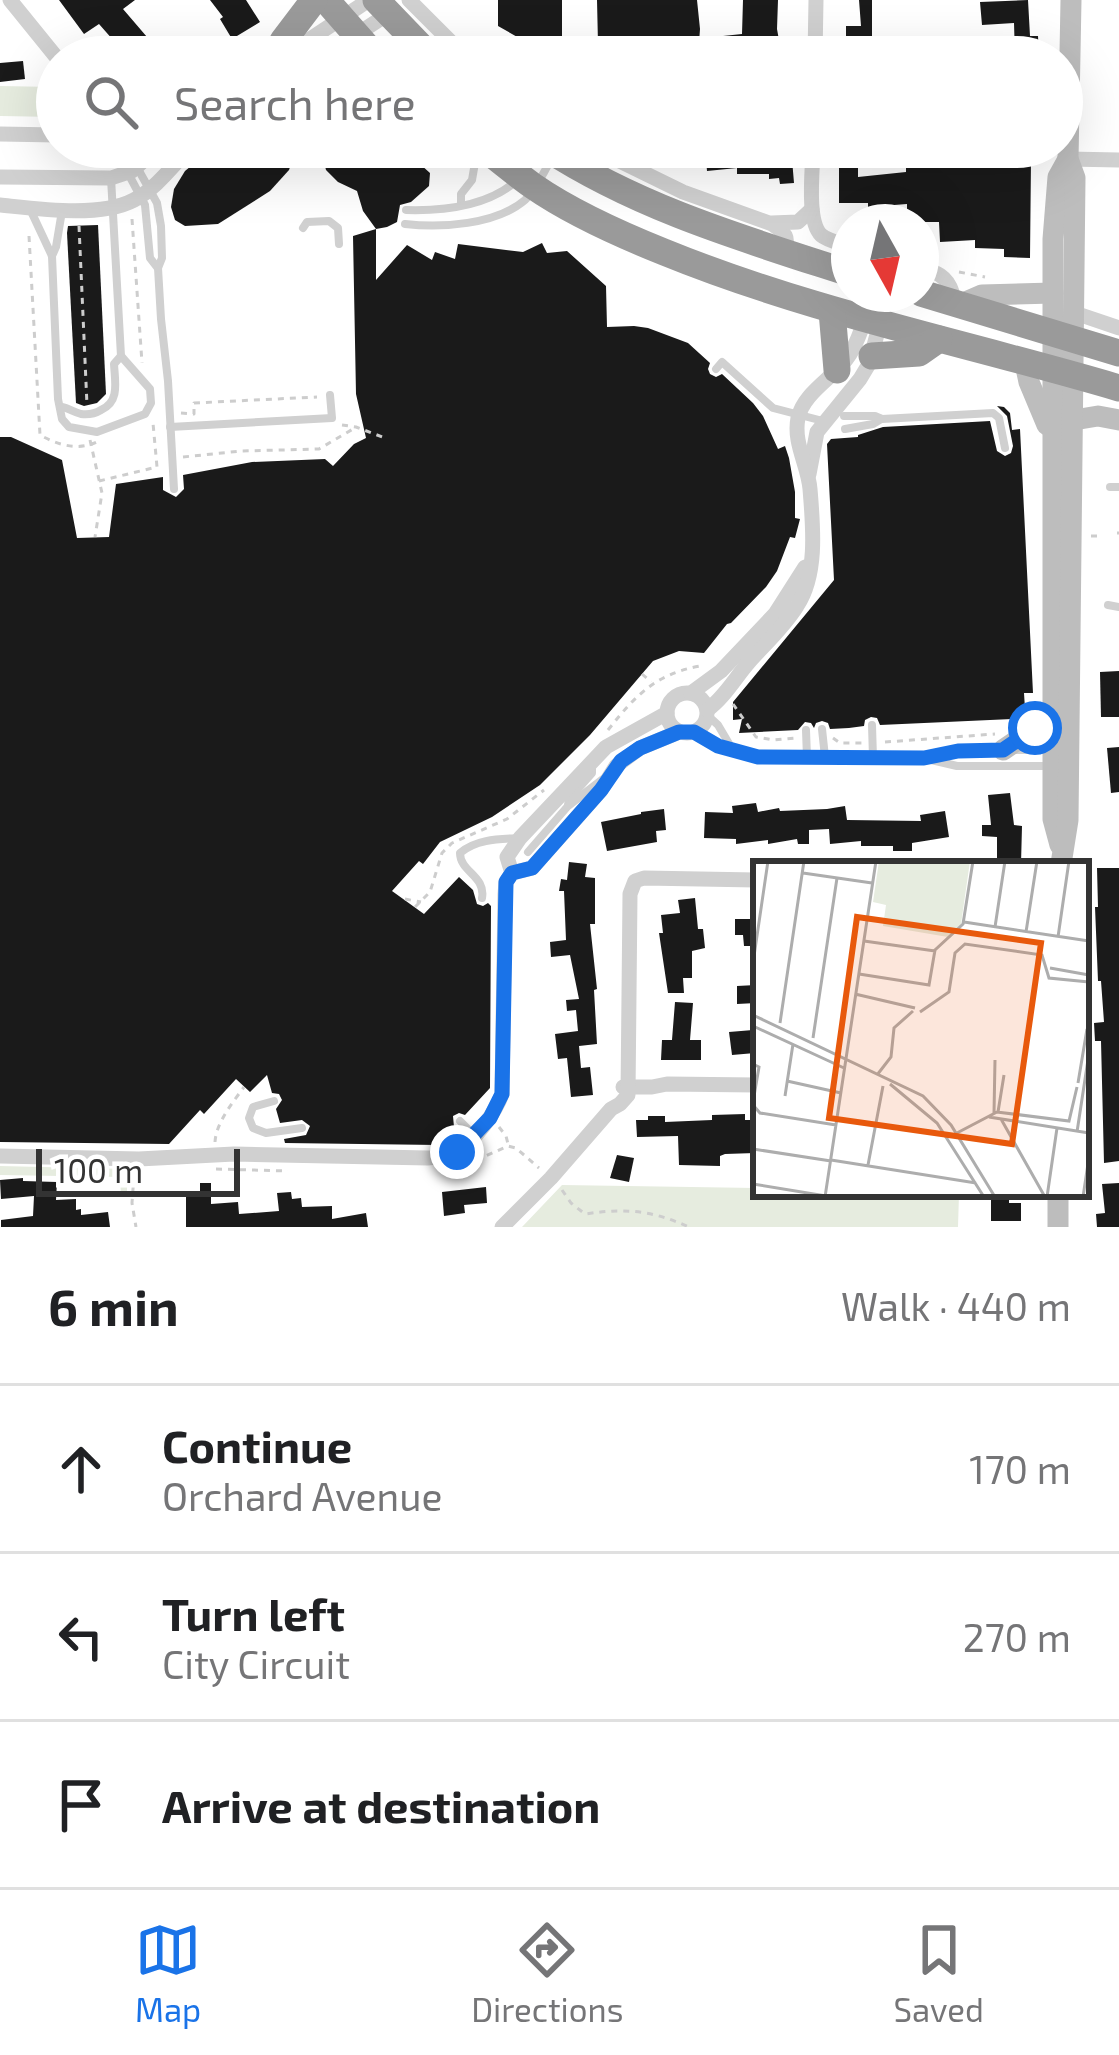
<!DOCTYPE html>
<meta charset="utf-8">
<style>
:root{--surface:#fff;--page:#f6f6f6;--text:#202124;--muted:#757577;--line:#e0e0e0;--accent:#1a73e8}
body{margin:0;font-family:"Exo 2",sans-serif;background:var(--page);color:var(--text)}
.compass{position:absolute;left:831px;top:204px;width:108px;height:108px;border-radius:50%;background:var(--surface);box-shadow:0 12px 48px #0002;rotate:172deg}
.scale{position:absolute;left:36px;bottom:30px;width:204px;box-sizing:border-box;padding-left:12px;border:6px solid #333;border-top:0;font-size:33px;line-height:42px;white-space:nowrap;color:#333;-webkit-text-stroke:9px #fff;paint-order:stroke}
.stop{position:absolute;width:36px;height:36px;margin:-27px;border:9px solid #1a73e8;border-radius:50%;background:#fff}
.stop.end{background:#1a73e8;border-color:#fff;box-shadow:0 3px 12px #0008}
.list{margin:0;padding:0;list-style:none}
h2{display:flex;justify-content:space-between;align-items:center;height:156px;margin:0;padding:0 48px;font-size:51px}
h2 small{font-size:39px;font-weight:400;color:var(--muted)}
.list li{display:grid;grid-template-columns:78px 1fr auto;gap:36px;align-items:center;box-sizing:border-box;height:168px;padding:0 48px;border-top:3px solid var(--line)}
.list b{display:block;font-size:45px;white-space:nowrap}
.list p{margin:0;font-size:39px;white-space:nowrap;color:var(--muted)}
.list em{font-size:39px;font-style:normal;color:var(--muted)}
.icon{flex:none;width:66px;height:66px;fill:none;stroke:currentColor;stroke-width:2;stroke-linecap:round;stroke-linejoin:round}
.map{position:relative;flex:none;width:1119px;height:1227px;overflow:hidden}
.search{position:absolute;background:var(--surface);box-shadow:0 12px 48px #0002;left:36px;right:36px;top:36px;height:132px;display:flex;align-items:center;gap:30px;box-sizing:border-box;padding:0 42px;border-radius:66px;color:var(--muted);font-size:45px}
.sheet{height:660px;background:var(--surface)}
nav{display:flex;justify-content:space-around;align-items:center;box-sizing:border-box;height:168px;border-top:3px solid var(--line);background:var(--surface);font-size:33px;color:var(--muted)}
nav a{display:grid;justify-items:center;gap:6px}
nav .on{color:var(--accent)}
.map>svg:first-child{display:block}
.green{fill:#e6ecdf}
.building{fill:#1a1a1a}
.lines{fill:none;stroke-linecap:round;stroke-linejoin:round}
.path{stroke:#cdcdcd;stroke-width:3;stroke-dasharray:6 6;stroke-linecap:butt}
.lane{stroke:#d0d0d0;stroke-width:8}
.street{stroke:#d0d0d0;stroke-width:15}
.secondary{stroke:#bdbdbd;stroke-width:21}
.highway{stroke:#9a9a9a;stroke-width:27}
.route{stroke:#1a73e8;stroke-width:15}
.inset-road{fill:none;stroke:#adadad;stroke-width:3}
.view{fill:#e8590c;fill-opacity:0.15;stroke:#e8590c;stroke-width:6}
.inset-edge{fill:none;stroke:#333;stroke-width:6}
</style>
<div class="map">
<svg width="1119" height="1227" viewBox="0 0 1119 1227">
<rect width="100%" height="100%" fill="#fff"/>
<g class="green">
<polygon points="0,86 54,87 57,90 57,117 0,116"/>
<polygon points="0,1166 127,1169 127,1196 121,1196 120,1177 0,1175"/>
<polygon points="562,1185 756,1188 756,1194 959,1194 958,1227 522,1227"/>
</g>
<g class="building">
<polygon points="59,0 135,0 123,9 153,44 159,40 170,57 128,57 99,24 84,34"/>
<polygon points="210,0 246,0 260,22 232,39 220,19 223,17"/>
<polygon points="498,0 562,0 562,55 545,56 545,52 519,53 519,38 498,26"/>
<polygon points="597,0 697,0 700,29 698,57 581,57 580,45 598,44"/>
<polygon points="743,0 778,0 777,29 782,57 754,57 754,49 725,53 723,36 742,34"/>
<polygon points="859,0 872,0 872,56 846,56 846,26 861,26"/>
<polygon points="1028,0 1030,36 1038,36 1039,57 1015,57 1014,23 982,25 980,2"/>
<polygon points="23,61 25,79 0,82 0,63"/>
<polygon points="214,147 297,147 289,170 270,191 218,224 185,226 175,220 171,207 174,189 185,171"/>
<polygon points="320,147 401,147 430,173 429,186 411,202 400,205 397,222 387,227 376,229 363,211 357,191 338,182 326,170"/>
<polygon points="705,147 791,147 794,183 780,184 779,178 769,179 769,174 737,174 737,168 707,171"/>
<polygon points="925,155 959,155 959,161 1031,160 1030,258 1004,257 1004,249 975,248 975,240 940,242 939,222 907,222 907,204 868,207 868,203 839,203 839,168 858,168 858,177 906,172 906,156"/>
<polygon points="98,225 106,394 97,403 84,406 76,403 67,233 68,226"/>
<polygon points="376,229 376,280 407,245 432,260 435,252 455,259 458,244 523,252 542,243 547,253 567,251 606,286 607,327 634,326 648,328 688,343 710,363 708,369 710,374 716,377 722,374 753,403 763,416 778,449 785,446 789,458 795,492 795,518 800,519 795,538 790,537 777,571 766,587 731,623 727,624 704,653 679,651 653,661 590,735 540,785 492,817 440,842 423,864 419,861 392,891 424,914 459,877 473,890 477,904 483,906 488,903 491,906 490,1088 465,1115 459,1113 453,1116 454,1127 438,1145 285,1143 284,1139 306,1135 310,1126 302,1120 280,1123 276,1109 282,1100 279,1094 272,1093 267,1075 250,1092 236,1079 204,1114 200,1110 169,1144 0,1142 0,437 11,437 62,460 77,538 109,537 116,484 163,477 163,490 176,497 184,489 183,475 252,462 325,459 333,466 354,444 366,438 356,394 353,236"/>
<polygon points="997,406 1004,407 1010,413 1012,430 1020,429 1033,693 1024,693 1025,709 1021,715 1012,719 880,725 877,718 871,717 865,720 864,726 849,728 830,729 828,723 822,721 816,723 814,728 811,723 805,722 798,730 739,733 742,719 733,720 733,702 834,580 827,444 831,439 858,437 858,435 883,427 990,421 997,451 1005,456 1011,453 1013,446 1007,416"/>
<polygon points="1119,671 1119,717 1101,717 1100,672"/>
<polygon points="1119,747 1119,792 1111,793 1107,748"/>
<polygon points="1010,793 1014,825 1022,826 1021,864 997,864 997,837 982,836 982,825 991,825 988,795"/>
<polygon points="756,803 758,812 779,808 780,811 827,809 845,806 847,820 921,821 920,815 945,811 949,837 912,843 912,851 893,851 893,846 861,846 861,841 830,844 829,829 809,830 809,844 798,844 797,839 768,844 768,840 736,844 736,839 704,838 705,812 733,813 732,806"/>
<polygon points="664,809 666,830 656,831 657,842 607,851 601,822 641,814 641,812"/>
<polygon points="569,862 587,864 585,877 595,878 595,924 590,924 597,989 594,990 597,1044 579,1046 581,1068 590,1067 593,1095 571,1097 567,1058 558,1059 555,1034 578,1031 576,1010 567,1011 566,1000 579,999 570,955 551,957 550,942 566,940 564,891 559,891 561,879 567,880"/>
<polygon points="1097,868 1119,868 1119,1161 1104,1163 1101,1041 1095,1041 1094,1023 1104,1022 1101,981 1098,981 1095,907 1098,907"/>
<polygon points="695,898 698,929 703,929 705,948 692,951 692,978 683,978 684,993 668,993 659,933 663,933 661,915 680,913 678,900"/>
<polygon points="735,919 756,919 756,946 744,946 743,935 735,935"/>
<polygon points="756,985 756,1003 737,1004 737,986"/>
<polygon points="675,1002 693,1003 690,1040 701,1040 701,1060 661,1060 662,1040 672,1040"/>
<polygon points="753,1030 755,1053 732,1055 729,1032"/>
<polygon points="745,1114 745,1120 754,1120 755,1153 725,1154 720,1156 720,1166 679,1165 678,1136 637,1137 636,1120 648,1120 648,1116 665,1116 665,1122 712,1120 712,1115"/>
<polygon points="617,1155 634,1158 629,1182 610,1178"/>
<polygon points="23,1178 23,1181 57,1182 56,1200 76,1199 76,1210 81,1209 81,1215 108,1212 110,1227 1,1227 1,1220 33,1216 34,1196 1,1199 0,1180"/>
<polygon points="200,1183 211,1183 211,1204 238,1202 239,1214 279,1211 277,1193 291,1192 292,1199 301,1198 302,1207 332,1206 332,1219 366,1213 368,1227 186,1227 186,1196 200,1196"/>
<polygon points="1119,1183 1119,1227 1097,1227 1096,1214 1105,1213 1102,1184"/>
<polygon points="486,1187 487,1203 464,1205 465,1213 444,1216 442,1192"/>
<polygon points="991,1197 1009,1197 1009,1203 1021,1203 1021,1221 991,1221"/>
</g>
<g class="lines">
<g class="path">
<polyline points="132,219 142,363"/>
<polyline points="79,226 87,405"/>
<path d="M29 236 40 435C58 445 78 451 97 442"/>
<polyline points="959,272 985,277"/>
<polyline points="181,413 194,414 194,403 317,397"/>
<polyline points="342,425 356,427 385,438"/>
<polyline points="90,440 102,493 95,537"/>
<polyline points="183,457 241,451 319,449 353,429"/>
<polyline points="99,481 157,467 153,423"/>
<polyline points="1117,533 1119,533"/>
<polyline points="1091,536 1103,536"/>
<polyline points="642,674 651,682"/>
<polyline points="733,704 756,737 774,740 796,738"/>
<path d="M608 730C635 696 655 674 700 666"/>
<polyline points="833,738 840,743 863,743"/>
<polyline points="885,742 995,734"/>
<polyline points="405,899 421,902"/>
<polyline points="415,907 430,892 442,853 452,843 507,819 544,790"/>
<polyline points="499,1127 506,1136 508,1144"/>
<path d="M215 1142C216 1123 233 1102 244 1087"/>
<polyline points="216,1169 288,1171"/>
<polyline points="454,1170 508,1146 516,1148 539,1168"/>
<polyline points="134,1175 132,1203 136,1227"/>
<path d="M562 1190 571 1203 585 1214C626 1208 651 1210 689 1227"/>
</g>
<g class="lane">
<polyline points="138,169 157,203 161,226 162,258 158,268 161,319 168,381 174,489"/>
<polyline points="129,175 145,205 150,258 157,267"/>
<polyline points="461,205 461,194 472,180 477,151"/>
<polyline points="30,209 52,256 58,399 62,419 69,427 97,432 145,414 151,403 150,389 121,356"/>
<path d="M406 210C442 211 486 206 514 183"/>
<path d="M405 224C441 228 496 225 525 200 536 190 543 173 551 160"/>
<polyline points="303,228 307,222 329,221 338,228 339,244"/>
<polyline points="52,256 56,247 62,211"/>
<polyline points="716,369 722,362 773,408 823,421"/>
<path d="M62 407C68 408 74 412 81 414 88 415 96 413 101 410 120 402 115 382 114 364L121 356 111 178"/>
<polyline points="844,416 875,416 882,419 993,413 999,418 1005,448"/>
<polyline points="170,427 332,418 330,395"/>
<polyline points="845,429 873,424 881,419"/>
<polyline points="1110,487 1119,487"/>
<polyline points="1108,605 1119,607"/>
<polyline points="707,715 718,725 731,747"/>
<polyline points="872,725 873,758"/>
<polyline points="822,729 825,757"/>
<polyline points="806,730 807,758"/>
<polyline points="695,732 718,746 758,757 924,758 958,751 998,750"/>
<polyline points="1013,750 1052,750"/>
<polyline points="927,759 957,766 1049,766"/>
<polyline points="568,805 569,799 592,773 592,768"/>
<polyline points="528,852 568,806 603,779"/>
<path d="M482 898C486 876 460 872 460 853 476 839 499 839 520 838"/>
<polyline points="274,1101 253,1107 249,1118 253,1128 266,1133 302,1128"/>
<polyline points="460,1121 474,1135"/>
</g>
<g class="street">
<polyline points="10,0 57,58"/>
<polyline points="409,0 466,57"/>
<polyline points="325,55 388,14"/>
<polyline points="283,57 369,0"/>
<polyline points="815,57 816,0"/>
<polyline points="0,134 57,135"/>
<path d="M591 147 683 192 772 224C785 233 790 236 784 252"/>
<path d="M813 147C813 168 806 220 821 235 828 241 840 243 849 246"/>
<polyline points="1068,159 1119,160"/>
<polyline points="0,177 111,178 132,171 159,147"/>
<path d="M0 205C38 209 100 218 134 200 157 188 173 165 191 147"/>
<polyline points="772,223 798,222 812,209"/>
<path d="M921 267C936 272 947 276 952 292L950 302"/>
<polyline points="1072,312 1119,328"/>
<polyline points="809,474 817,432 860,379 869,364 888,294"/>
<circle cx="687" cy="713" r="20"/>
<polyline points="691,693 721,671 775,614 805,567"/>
<path d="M707 710C724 698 735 678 749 662 765 644 784 627 797 606 818 574 813 526 810 489 808 465 793 443 798 418 804 391 836 377 850 354 861 336 866 314 872 294"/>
<polyline points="512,873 532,868 601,790 616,766 640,748 679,732"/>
<polyline points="623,1087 652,1087 667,1084 756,1085"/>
<path d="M0 1156 139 1159 234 1154 428 1158C439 1157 450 1157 458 1151 475 1140 496 1112 502 1094L505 894 506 882 512 873 507 857 520 838 606 747 667 713"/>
<polyline points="502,1227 551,1178 611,1109 620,1104 628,1095 630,894 635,881 644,878 756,880"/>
</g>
<g class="secondary">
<polyline points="959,305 982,295 1053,293"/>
<polyline points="1025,363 1029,382 1047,425"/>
<polyline points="1074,420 1098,416 1119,420"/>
<polyline points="1003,750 1035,728 1054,711"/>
<polyline points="1060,845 1053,819 1053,239 1058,177 1068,159"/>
<polyline points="1061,864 1068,820 1075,178 1068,159 1071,0"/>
<polyline points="1058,1227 1058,1194"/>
</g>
<g class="highway">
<polyline points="326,0 376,57"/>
<polyline points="376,0 431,57"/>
<polyline points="326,54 333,57"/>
<polyline points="281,57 283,41 314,0"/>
<path d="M483 147C499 160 516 174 533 186 572 213 619 234 664 252 811 312 967 343 1119 388"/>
<path d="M545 147C638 208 744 239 849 273"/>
<polyline points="921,293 1119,353"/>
<polyline points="832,311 837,370"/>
<polyline points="872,356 919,353 939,339"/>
</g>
</g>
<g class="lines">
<polyline class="route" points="457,1152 490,1118 502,1094 506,882 512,873 532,868 601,790 621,761 640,748 679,732 694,732 718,746 758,757 924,758 958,751 1003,750 1035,728"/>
</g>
<g transform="translate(753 861)">
<rect width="336" height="336" fill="#fff"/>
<path d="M126 0H217L208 63 195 76 130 65 133 44 120 41Z" fill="#e6ecdf"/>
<path class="inset-road" d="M50 12 119 22M211 61 336 80M242 66 252 0M273 71 284 0M305 76 316 0M111 80 182 90M0 102 15 0M297 107 336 114M106 113 176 124 182 89 210 63 220 0M102 133 162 147M167 151 196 131 202 92 212 83 289 94 296 117 336 121M0 154 170 235 198 264 242 336M27 162 51 0M0 165 91 207M60 177 84 17M0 203 6 206 0 241M124 214 138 196 141 167 160 150M34 220 88 232M325 222 334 168M137 223 184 262 231 336M32 235 40 183M0 244 7 252 83 264M245 251 251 214M241 252 242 199M236 256 336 272M248 258 292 336M324 271 336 192M202 273 244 251 316 260 324 226M0 288 78 300M78 299 223 322M115 304 130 225M0 323 73 335M72 336 123 0M294 336 304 267M330 336 336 296"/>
<path class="view" d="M104 56 288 82 259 283 76 257Z"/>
<rect width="336" height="336" class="inset-edge"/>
</g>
</svg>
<svg class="compass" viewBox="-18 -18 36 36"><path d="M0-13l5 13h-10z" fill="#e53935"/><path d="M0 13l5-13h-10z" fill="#757577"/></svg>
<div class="scale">100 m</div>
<div class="stop" style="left:1035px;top:728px"></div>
<div class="stop end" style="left:457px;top:1152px"></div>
<div class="search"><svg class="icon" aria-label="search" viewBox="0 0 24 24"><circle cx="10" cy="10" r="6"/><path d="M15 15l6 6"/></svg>Search here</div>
</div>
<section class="sheet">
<h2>6 min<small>Walk · 440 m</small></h2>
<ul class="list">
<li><svg class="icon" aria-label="ahead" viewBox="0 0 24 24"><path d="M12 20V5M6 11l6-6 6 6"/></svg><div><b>Continue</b><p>Orchard Avenue</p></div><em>170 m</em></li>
<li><svg class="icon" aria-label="left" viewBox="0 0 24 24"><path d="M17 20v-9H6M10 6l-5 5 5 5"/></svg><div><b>Turn left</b><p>City Circuit</p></div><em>270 m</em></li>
<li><svg class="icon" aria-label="arrive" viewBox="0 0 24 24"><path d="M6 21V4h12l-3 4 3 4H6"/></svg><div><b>Arrive at destination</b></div></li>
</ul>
</section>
<nav>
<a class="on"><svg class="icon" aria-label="map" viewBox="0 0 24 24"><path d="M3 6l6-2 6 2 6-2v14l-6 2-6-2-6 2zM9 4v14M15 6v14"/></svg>Map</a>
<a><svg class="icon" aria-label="directions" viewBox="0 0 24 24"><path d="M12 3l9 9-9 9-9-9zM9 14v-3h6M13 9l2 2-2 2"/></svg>Directions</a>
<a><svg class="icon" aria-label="saved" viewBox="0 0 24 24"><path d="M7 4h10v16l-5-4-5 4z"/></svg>Saved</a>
</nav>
